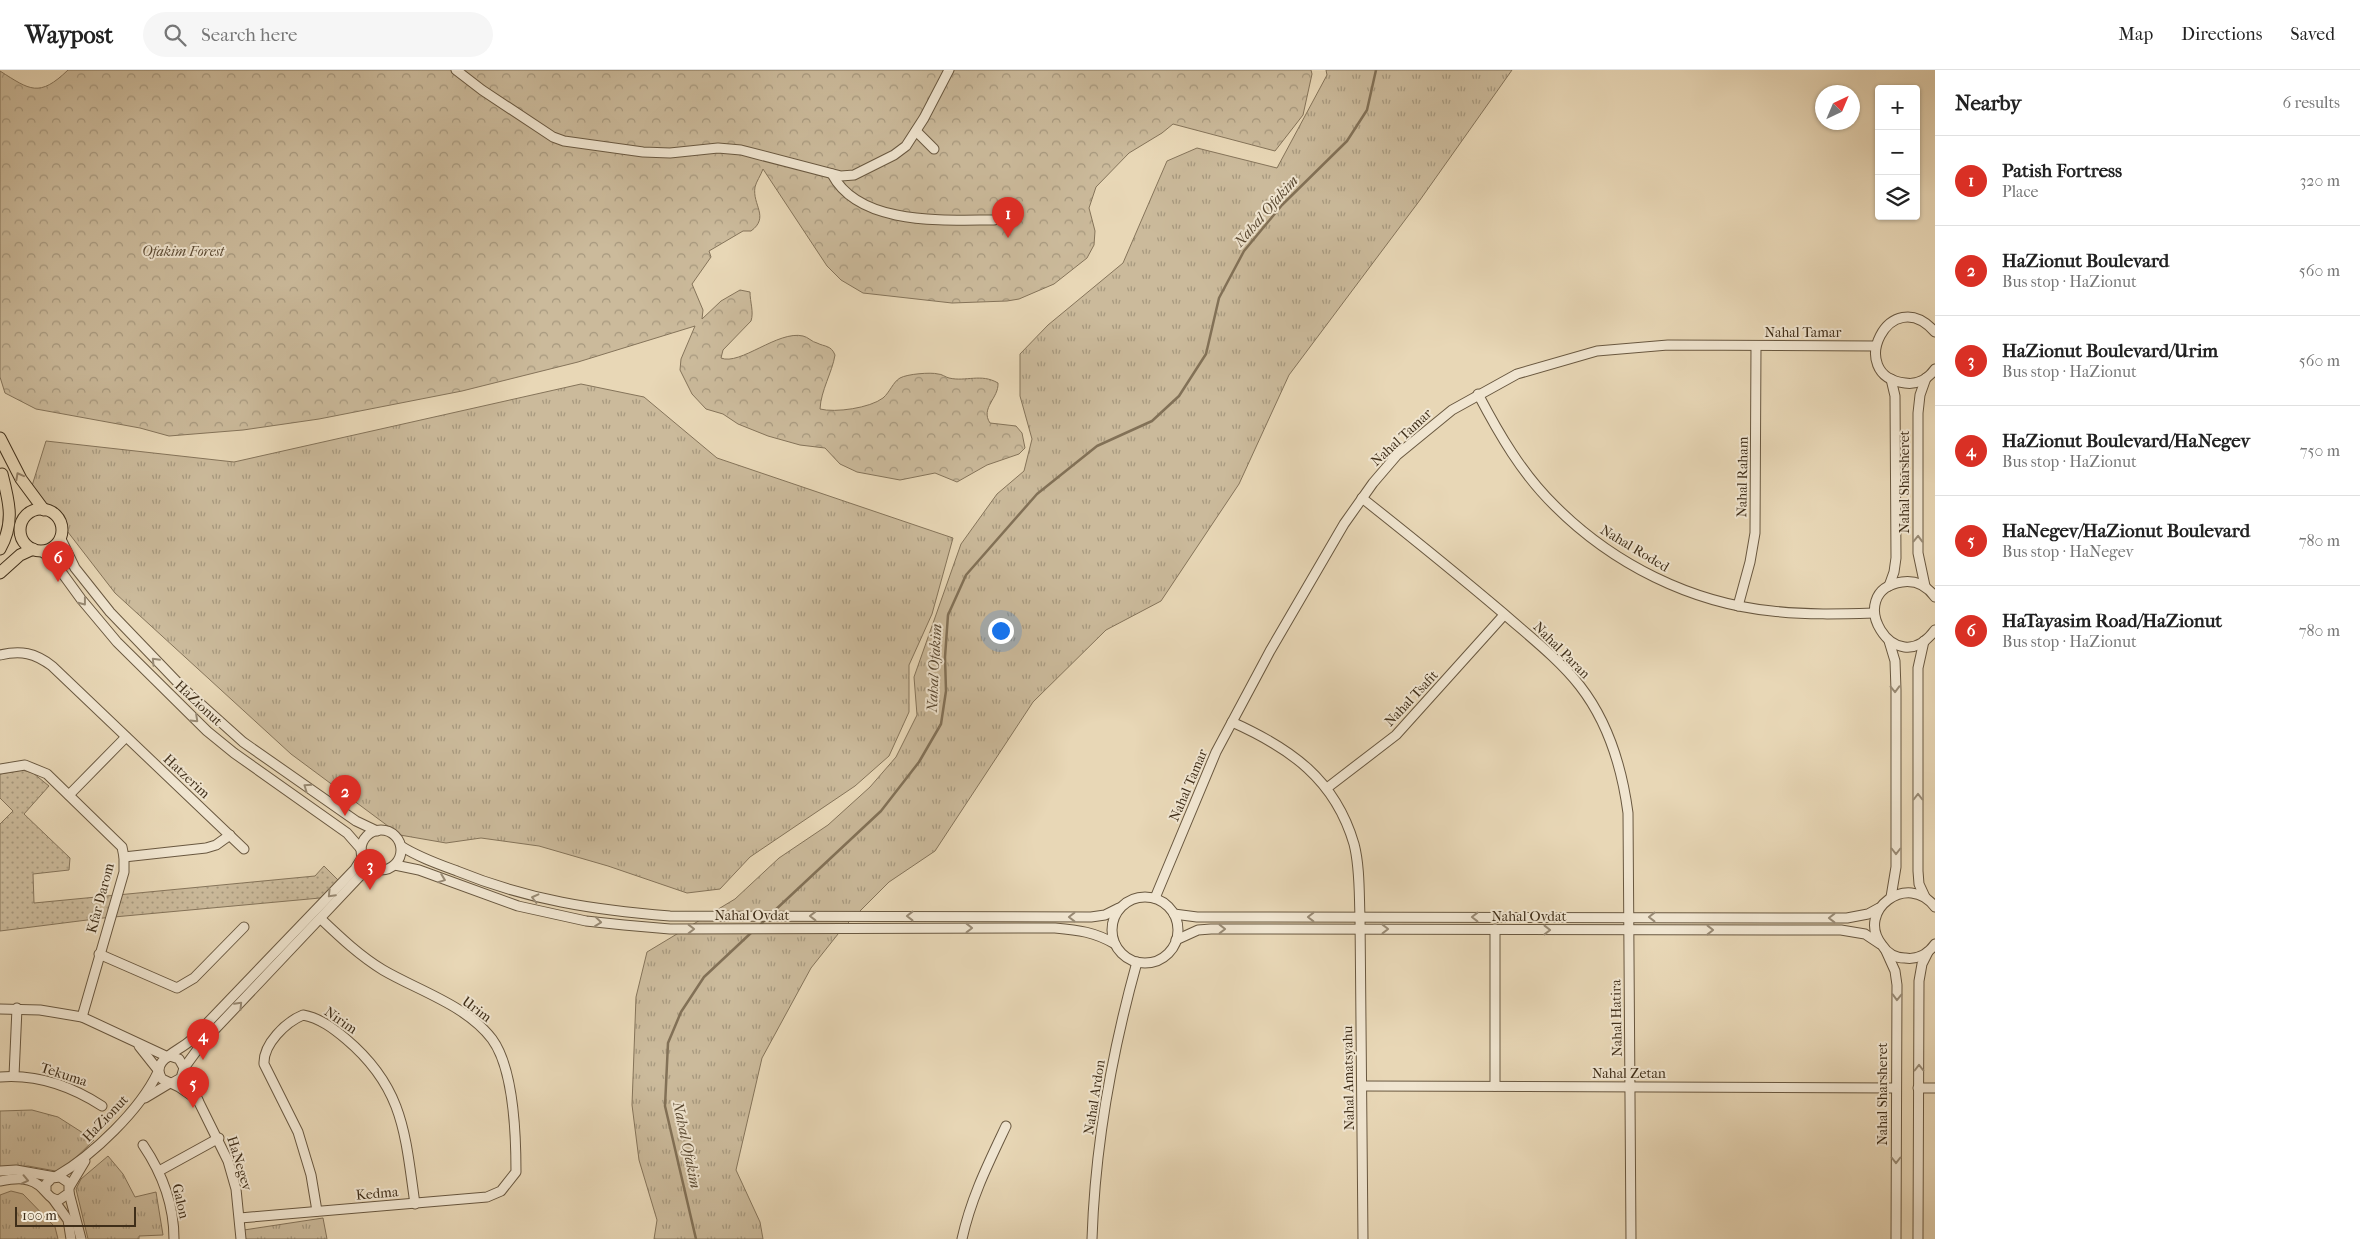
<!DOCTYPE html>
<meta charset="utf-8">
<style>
:root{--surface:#fff;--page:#f6f6f6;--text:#222;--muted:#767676;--line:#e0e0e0;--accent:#d93025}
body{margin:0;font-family:"IM FELL French Canon",serif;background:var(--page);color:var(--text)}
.controls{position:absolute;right:15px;top:15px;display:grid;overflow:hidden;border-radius:5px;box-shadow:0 1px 4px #0004}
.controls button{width:45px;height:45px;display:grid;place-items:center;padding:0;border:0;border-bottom:1px solid var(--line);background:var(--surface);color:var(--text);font:25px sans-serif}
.compass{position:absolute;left:1815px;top:15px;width:45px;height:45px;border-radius:50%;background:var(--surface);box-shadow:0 1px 4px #0004;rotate:44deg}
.scale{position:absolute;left:15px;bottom:12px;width:121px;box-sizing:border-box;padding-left:5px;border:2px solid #3f2e19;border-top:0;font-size:14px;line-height:18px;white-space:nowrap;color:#3f2e19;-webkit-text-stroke:4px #f0e5d0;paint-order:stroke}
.you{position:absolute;left:1000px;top:560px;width:18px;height:18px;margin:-12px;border:4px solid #fff;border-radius:50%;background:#1a73e8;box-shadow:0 0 0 8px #1a73e833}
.badge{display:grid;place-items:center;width:32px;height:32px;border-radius:50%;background:var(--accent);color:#fff;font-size:16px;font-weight:700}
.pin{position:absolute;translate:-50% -41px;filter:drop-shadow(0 1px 2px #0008)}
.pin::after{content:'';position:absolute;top:26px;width:18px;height:15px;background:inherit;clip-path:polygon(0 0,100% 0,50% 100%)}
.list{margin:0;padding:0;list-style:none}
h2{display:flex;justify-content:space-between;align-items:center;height:65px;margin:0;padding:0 20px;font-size:21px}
h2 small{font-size:16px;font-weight:400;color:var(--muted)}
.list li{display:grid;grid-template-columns:32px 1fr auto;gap:15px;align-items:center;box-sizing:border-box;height:90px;padding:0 20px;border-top:1px solid var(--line)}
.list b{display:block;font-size:19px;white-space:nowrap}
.list p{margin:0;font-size:16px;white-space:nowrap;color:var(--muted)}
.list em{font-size:16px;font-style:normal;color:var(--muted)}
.icon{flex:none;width:28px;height:28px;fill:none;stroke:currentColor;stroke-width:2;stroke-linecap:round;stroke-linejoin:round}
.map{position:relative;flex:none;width:1935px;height:1169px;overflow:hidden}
header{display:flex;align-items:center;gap:30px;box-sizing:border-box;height:70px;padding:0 25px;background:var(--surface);border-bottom:1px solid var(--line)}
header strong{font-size:24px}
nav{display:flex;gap:28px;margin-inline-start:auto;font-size:18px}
.search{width:350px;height:45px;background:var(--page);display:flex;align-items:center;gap:12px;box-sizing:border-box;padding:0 18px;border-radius:28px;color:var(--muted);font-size:19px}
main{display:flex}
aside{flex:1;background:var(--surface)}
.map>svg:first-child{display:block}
.grass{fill:url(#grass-tufts);stroke:#85745a}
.forest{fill:url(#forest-crowns);stroke:#85745a}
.park{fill:url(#park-dots);stroke:#85745a}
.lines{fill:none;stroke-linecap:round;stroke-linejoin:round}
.stream{stroke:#827157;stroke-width:2.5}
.minor-casing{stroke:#695840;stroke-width:11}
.major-casing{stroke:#3f2e19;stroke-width:13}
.minor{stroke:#f0e5d0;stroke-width:9}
.major{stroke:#e8d7b6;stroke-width:11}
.oneway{stroke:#948268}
.oneway2{stroke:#988a74}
.labels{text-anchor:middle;stroke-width:4;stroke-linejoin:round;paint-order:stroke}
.park-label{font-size:14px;font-style:italic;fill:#5b4a33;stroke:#f0e5d0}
.street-label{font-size:14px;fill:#3f2e19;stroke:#f0e5d0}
.water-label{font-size:15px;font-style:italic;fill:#5b4a33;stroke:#f0e5d0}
</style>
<header>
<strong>Waypost</strong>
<div class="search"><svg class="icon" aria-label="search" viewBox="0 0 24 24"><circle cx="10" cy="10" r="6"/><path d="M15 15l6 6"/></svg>Search here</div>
<nav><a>Map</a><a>Directions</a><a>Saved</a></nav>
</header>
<main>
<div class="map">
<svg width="1935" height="1169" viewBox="0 0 1935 1169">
<defs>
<pattern id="grass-tufts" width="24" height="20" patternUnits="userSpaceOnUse" patternTransform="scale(1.25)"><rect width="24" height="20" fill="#cbba9b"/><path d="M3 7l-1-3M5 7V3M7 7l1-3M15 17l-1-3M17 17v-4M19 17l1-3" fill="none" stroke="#a6987e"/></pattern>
<pattern id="forest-crowns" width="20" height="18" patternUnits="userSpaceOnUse" patternTransform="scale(1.25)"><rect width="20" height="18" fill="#cbba9b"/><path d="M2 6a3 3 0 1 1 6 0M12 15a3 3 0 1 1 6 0" fill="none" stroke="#a6987e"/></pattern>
<pattern id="park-dots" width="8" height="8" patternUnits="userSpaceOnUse" patternTransform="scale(1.25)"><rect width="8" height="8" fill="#cbba9b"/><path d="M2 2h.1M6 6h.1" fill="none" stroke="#a6987e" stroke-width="1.8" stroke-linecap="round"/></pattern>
</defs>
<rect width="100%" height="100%" fill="#e8d7b6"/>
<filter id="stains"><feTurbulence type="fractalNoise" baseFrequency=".004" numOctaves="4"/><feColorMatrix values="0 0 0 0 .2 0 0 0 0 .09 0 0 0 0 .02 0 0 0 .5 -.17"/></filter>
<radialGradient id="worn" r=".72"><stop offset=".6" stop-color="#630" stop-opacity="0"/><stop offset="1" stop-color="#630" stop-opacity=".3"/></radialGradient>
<g class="grass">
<polygon points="1326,0 1512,0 1420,130 1289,305 1239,414 1161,531 1106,560 1033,632 935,781 889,812 842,859 811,898 762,988 736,1100 760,1152 763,1169 654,1169 657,1150 639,1090 632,1035 636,927 647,882 735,829 779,788 828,755 870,717 896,687 917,645 914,607 961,474 997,424 1024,401 1032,369 1020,326 1020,284 1048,255 1123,193 1167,91 1197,78 1277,98 1327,5"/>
<polygon points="581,314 644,327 717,388 953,468 932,544 909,595 909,642 889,686 855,716 750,787 720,819 687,823 608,796 539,776 481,768 446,773 400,765 291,684 115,523 54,444 31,419 46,371 234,392"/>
<polygon points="32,1040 58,1047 94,1070 61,1102 28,1096 0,1098 0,1041"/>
<polygon points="108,1086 123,1104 135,1127 156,1122 163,1165 139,1166 139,1169 88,1169 76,1119 81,1109"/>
<polygon points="11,1121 23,1124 55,1157 58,1169 0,1169 0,1125"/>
<polygon points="323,1148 327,1169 244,1169 244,1160"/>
</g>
<path class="forest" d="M68 0H1311L1312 4 1303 45 1275 81 1173 54 1162 63 1129 83 1096 117 1089 138 1095 161 1094 175 1087 188 1054 214 1019 229 1007 231 952 233 863 223 841 210 827 196 763 99C761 105 756 112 755 117 752 135 770 147 751 161H743L709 181 711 187 692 214 703 240 702 249 721 231 740 220 750 222C750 232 754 242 751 251L723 280 721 288C740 296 778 260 803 266 808 267 812 272 817 273 825 277 831 275 835 285 832 303 821 320 820 339 835 343 870 338 883 328 890 322 893 312 900 308 907 304 931 302 938 304 942 304 945 307 949 308 966 312 981 303 998 313 999 328 980 338 990 353L1016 356 1022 363 1025 378 1019 384 987 395 957 412 935 403 900 410 857 402 840 394 825 378 800 375 768 366 738 354 723 344 706 339 692 324 680 300 681 289 695 256 578 292 462 321 319 349 243 360 169 366 140 358 36 339 5 323 0 307V1C30 20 39 28 68 0Z"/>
<polygon class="park" points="22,700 33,703 49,716 24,744 70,788 69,800 33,804 34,833 315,806 324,796 338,810 320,828 103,848 0,861 0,754 13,741 0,728 0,704"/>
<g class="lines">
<g class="stream">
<polyline points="772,843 881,741 919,692 941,654 946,621 945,587 948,545 966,505 1037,424 1097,376 1152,351 1179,326 1206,284 1219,228 1244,181 1282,135 1347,71 1367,40 1376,0"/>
<polyline points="758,857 766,849"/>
<polyline points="696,1169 665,1036 668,973 681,942 704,907 752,862"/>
</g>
<defs>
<g id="minor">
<polyline points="456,0 482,20 553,67 564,71 643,82 670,83 718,78 741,80 841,106 854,105 894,85 906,76 924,48 949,0"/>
<polyline points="916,61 934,79"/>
<path d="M832 104C859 156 944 150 994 150"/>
<path d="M1935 262C1890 211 1844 306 1905 313 1917 315 1928 309 1935 299"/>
<path d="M1478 324C1499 364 1522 404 1555 436 1613 494 1691 533 1772 541 1806 545 1840 544 1874 543"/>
<path d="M1362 428C1410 466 1457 504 1503 543 1529 566 1559 589 1580 616 1608 652 1622 698 1628 743L1631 1169"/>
<polyline points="60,467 75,498 110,542 184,619 243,672 356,751 377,761"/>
<polyline points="42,481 57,496 81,529 117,572 207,661 234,683 347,763 361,779"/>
<polyline points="1889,516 1894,502 1896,488 1895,326 1891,309"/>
<polyline points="1925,516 1918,483 1918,343 1920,325 1926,308"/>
<path d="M1935 527C1927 516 1916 510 1902 512 1841 521 1895 615 1935 560"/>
<polyline points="1738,536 1750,492 1755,463 1756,276"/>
<polyline points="1889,571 1895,591 1896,620 1896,797 1891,827"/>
<polyline points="1924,571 1918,598 1918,801 1919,814 1925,827"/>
<path d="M0 585C21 580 35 583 52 596L244 779"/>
<path d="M1232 652C1290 678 1335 709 1354 774 1360 797 1359 823 1360 847L1363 1169"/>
<polyline points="0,699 25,695 47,704 122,777 124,787 124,802 82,947"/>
<polyline points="1327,718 1396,665 1504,545"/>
<polyline points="69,725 126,667"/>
<circle cx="381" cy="780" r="20"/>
<path d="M401 776C418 787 438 794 457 801 528 830 594 840 670 846L1091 847 1105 845 1119 838"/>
<polyline points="124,787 206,778 216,775 230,765"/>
<path d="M395 795 419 800 518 836 586 851 624 855 670 859 1055 858C1078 860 1095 862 1115 874"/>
<circle cx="1145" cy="860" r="33"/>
<polyline points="1155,828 1216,682 1270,581 1344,454 1373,413 1397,385 1452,340 1517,304 1597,281 1668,275 1875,276"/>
<path d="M1935 837C1908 801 1855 841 1882 875 1887 883 1895 888 1905 888 1917 890 1928 884 1935 874"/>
<polyline points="1174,844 1197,847 1847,848 1868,844 1879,838"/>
<polyline points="1495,859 1495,1016"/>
<polyline points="1176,870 1198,860 1211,859 1841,860 1865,864 1880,874"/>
<polyline points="1886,881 1895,901 1897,915 1896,1169"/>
<polyline points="99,884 177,918 194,908 244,857"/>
<polyline points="0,939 40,940 82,947 168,987"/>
<polyline points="139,976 158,1000"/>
<polyline points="170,986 179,989 184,998 181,1008 172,1013"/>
<polyline points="184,998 203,972 360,806 373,799"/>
<polyline points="184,1002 228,1091 236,1119 241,1169"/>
<polyline points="14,1006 17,938"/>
<path d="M0 1007C37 1004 71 1016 102 1036"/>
<polyline points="1363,1016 1895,1018"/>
<polyline points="1918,1018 1935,1018"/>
<polyline points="145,1028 170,1013"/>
<path d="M198 1030 179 1017 162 1009C149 990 180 981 191 970L355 799 362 788"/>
<path d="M143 1075C162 1103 174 1135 174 1169"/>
<polyline points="0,1101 16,1100 55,1107"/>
<polyline points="159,1101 219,1068"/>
<path d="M57 1106C93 1085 140 1040 158 1002"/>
<path d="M0 1111C16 1108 31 1106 43 1119 49 1125 50 1129 59 1130L69 1123V1113L60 1107 52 1108 46 1114V1122"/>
<polyline points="70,1116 85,1091"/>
<polyline points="69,1123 81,1169"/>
<polyline points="53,1129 68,1150 71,1169"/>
<path d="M317 1141 311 1105 298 1062 264 994C263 974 286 952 303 945 320 948 334 959 346 969 404 1018 405 1064 415 1134"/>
<path d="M240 1148 487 1127 501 1121 516 1102C516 1065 514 999 492 969 466 935 419 921 383 900 360 886 341 868 321 849"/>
<path d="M962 1169C971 1128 988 1094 1006 1056"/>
<path d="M1092 1169C1095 1076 1112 982 1137 892"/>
<polyline points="1918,1169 1919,911 1922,894 1928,882"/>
</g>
<g id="major">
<polyline points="0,368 21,409 44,440"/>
<circle cx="41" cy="460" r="21"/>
<path d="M0 479C15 453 9 431 2 404"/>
<polyline points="0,503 20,485 33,479"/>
</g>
</defs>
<use href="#minor" class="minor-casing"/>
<use href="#major" class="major-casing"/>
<use href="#minor" class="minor"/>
<use href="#major" class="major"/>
</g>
<defs><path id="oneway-chevron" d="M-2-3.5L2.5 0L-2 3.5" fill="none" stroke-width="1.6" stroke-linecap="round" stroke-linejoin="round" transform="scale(1.25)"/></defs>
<use class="oneway" href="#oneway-chevron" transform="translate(19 406) rotate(-118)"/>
<g class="oneway2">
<use href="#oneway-chevron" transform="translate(1918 469) rotate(-89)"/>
<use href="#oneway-chevron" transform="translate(83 532) rotate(52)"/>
<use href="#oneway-chevron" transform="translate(155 591) rotate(-134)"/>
<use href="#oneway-chevron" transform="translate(1895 619) rotate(89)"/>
<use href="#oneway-chevron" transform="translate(195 649) rotate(43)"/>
<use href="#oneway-chevron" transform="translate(307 717) rotate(-145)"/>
<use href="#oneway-chevron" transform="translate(1918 727) rotate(-90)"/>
<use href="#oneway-chevron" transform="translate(1896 781) rotate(90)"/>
<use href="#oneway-chevron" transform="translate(442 809) rotate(21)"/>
<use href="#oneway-chevron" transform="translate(331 824) rotate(134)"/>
<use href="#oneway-chevron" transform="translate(535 828) rotate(-166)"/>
<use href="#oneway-chevron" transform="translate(813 846) rotate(180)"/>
<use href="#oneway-chevron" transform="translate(910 846) rotate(-180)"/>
<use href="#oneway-chevron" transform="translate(1072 847) rotate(-180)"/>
<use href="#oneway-chevron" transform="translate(1311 847) rotate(-180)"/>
<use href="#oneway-chevron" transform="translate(1475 847) rotate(-180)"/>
<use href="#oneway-chevron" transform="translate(1652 847) rotate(-180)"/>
<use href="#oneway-chevron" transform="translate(1832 848) rotate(-180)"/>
<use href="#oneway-chevron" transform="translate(598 852) rotate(6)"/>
<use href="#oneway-chevron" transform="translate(969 858)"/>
<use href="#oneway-chevron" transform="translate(691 859)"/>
<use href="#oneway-chevron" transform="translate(1222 859)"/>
<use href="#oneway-chevron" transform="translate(1385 859)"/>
<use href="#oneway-chevron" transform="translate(1547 860)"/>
<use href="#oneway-chevron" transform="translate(1710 860)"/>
<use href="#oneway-chevron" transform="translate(1897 927) rotate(91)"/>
<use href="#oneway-chevron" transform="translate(239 935) rotate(-46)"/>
<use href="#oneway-chevron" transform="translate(1919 998) rotate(-90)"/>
<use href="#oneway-chevron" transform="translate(1896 1090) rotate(90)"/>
<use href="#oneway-chevron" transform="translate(25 1110) rotate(12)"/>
</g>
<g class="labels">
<g class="park-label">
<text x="183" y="186">Ofakim Forest</text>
</g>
<g class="street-label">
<text x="1803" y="267">Nahal Tamar</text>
<text transform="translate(1401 367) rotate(-43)" y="5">Nahal Tamar</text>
<text transform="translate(1742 407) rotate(-89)" y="5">Nahal Raham</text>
<text transform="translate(1904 412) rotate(-90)" y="5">Nahal Sharsheret</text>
<text transform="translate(1635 478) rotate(31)" y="5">Nahal Roded</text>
<text transform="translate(1562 580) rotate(45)" y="5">Nahal Paran</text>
<text transform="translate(1411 628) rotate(-47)" y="5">Nahal Tsafit</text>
<text transform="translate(199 633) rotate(43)" y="5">HaZionut</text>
<text transform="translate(187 706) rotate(43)" y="5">Hatzerim</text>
<text transform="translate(1188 715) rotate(-67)" y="5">Nahal Tamar</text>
<text transform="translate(100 828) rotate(-75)" y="5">Kfar Darom</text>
<text x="752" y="850">Nahal Ovdat</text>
<text x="1529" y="851">Nahal Ovdat</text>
<text transform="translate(477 939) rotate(37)" y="5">Urim</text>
<text transform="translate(1616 948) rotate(-91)" y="5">Nahal Hatira</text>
<text transform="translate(341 950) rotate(35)" y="5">Nirim</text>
<text x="1629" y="1008">Nahal Zetan</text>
<text transform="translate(64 1004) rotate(18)" y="5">Tekuma</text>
<text transform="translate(1348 1008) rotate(-91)" y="5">Nahal Amatsyahu</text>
<text transform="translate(1882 1024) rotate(-90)" y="5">Nahal Sharsheret</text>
<text transform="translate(1094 1027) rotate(-81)" y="5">Nahal Ardon</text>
<text transform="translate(105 1048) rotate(-46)" y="5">HaZionut</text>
<text transform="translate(240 1093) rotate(73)" y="5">HaNegev</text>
<text transform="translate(377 1123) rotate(-5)" y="5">Kedma</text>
<text transform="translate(181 1131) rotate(77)" y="5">Galon</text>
</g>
<g class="water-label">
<text transform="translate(1266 141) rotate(-49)" y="5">Nahal Ofakim</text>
<text transform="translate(934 598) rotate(-87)" y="5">Nahal Ofakim</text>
<text transform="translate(687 1075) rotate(78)" y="5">Nahal Ofakim</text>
</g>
</g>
<rect width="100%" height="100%" filter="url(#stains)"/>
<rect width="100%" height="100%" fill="url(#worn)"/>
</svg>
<div class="controls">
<button>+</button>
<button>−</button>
<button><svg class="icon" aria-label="layers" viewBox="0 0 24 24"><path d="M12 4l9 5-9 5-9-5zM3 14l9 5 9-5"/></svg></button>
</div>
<svg class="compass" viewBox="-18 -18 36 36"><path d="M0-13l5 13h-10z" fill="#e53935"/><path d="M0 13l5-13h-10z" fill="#767676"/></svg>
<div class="scale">100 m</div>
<div class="you"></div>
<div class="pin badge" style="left:1008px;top:168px">1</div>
<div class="pin badge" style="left:345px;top:746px">2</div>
<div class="pin badge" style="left:370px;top:820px">3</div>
<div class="pin badge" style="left:203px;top:990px">4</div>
<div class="pin badge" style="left:193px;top:1038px">5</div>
<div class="pin badge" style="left:58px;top:512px">6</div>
</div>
<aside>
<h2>Nearby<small>6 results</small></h2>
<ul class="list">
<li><span class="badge">1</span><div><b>Patish Fortress</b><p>Place</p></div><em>320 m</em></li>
<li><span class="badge">2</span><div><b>HaZionut Boulevard</b><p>Bus stop · HaZionut</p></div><em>560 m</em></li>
<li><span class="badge">3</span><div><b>HaZionut Boulevard/Urim</b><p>Bus stop · HaZionut</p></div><em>560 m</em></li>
<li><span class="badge">4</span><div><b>HaZionut Boulevard/HaNegev</b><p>Bus stop · HaZionut</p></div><em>750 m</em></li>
<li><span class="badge">5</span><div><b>HaNegev/HaZionut Boulevard</b><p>Bus stop · HaNegev</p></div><em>780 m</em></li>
<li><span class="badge">6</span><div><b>HaTayasim Road/HaZionut</b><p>Bus stop · HaZionut</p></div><em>780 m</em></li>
</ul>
</aside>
</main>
